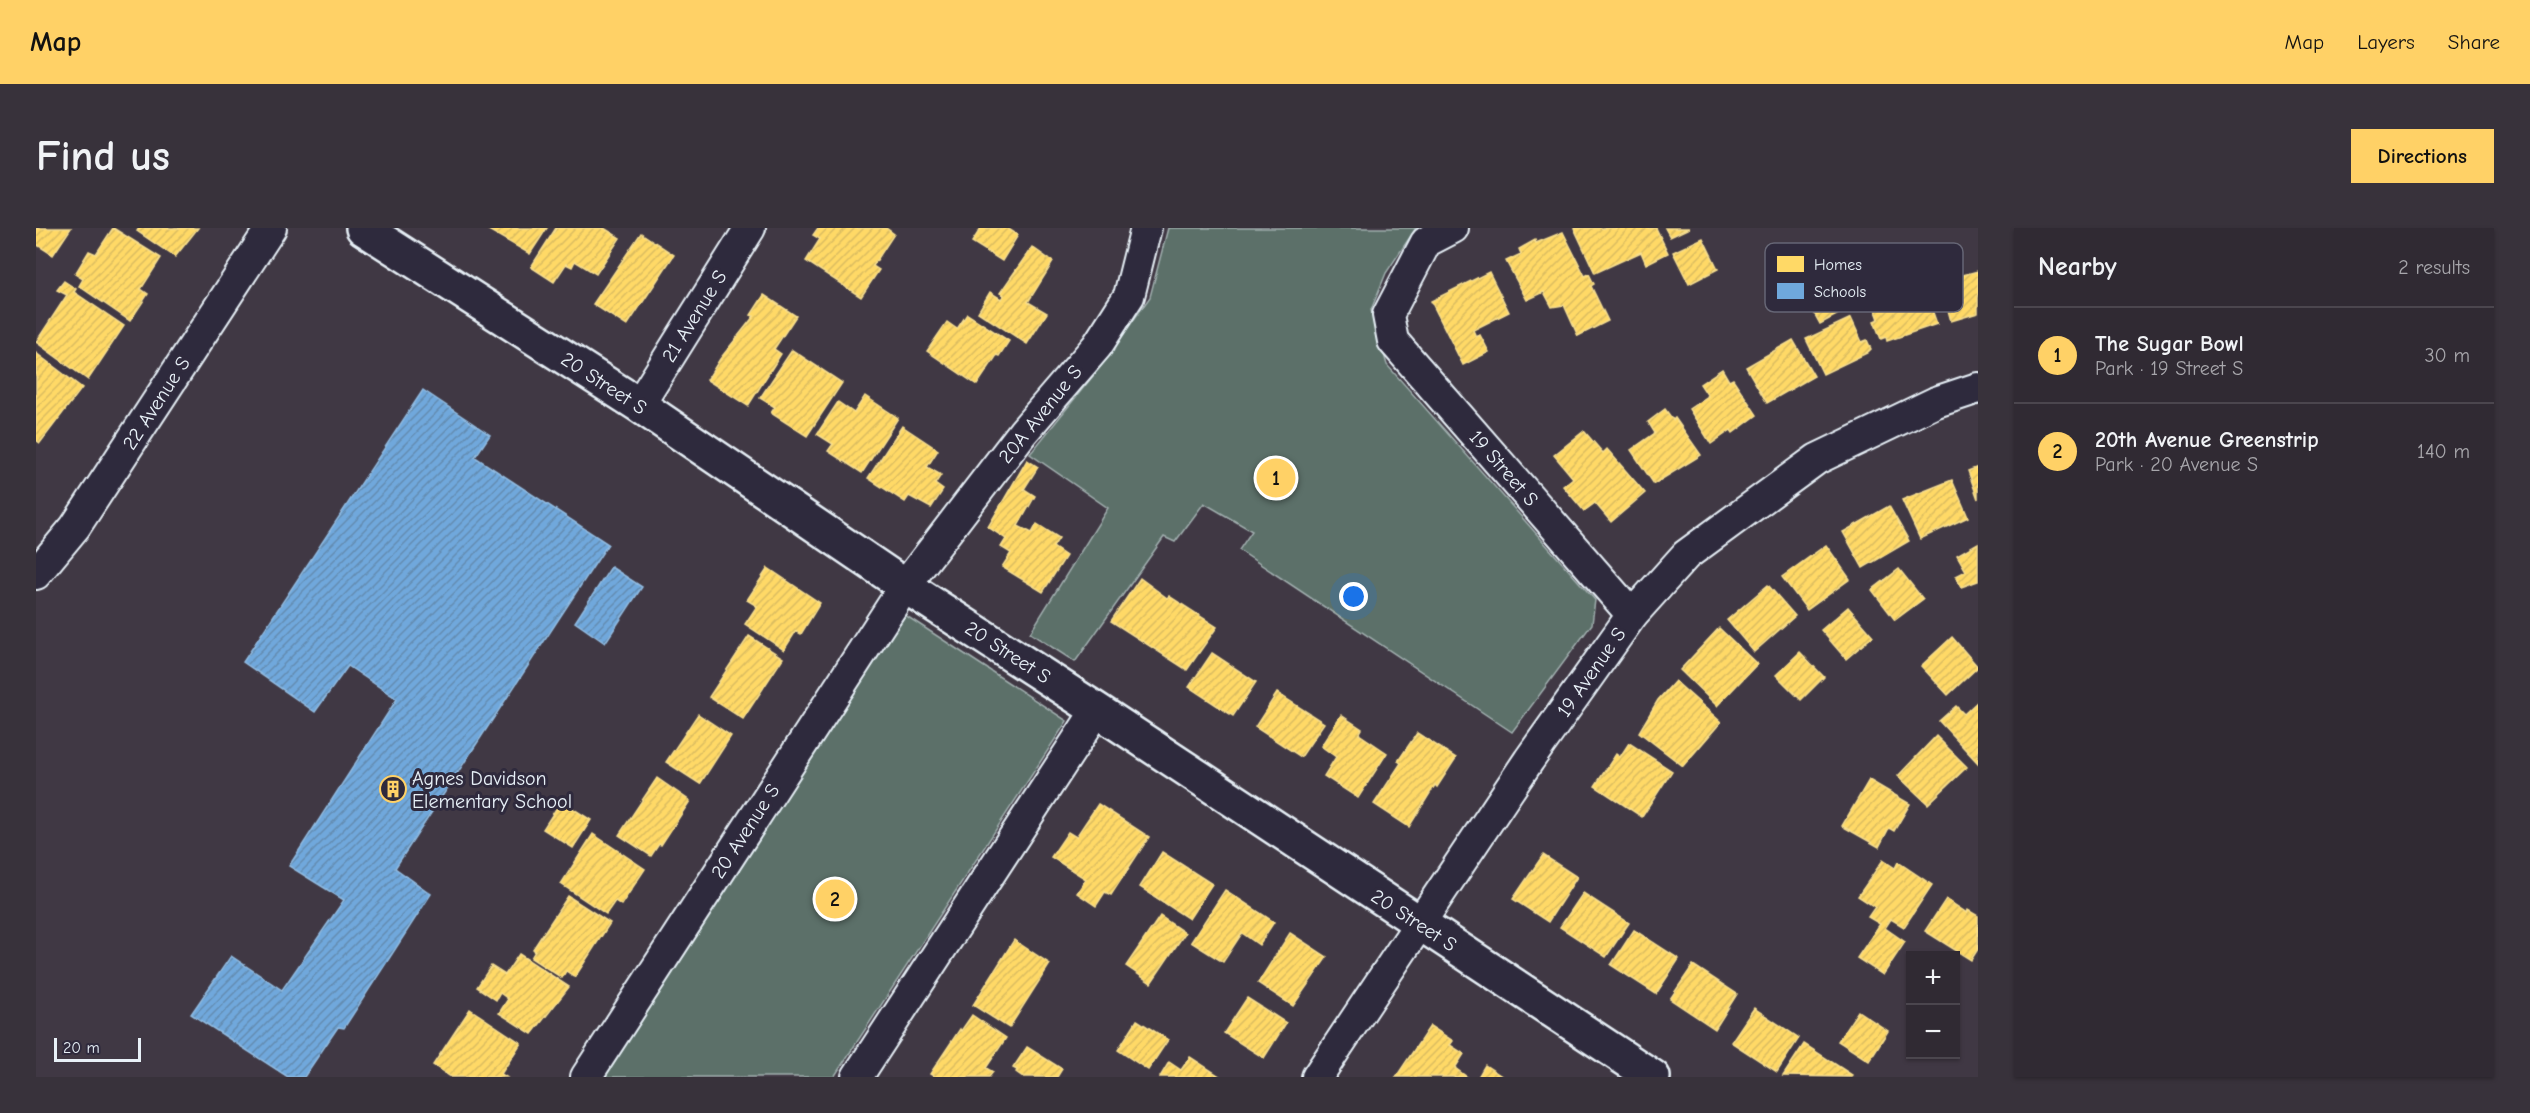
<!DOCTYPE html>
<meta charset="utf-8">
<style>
:root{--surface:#302a33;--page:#38323b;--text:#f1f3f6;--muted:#a8a7ac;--line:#4b464e;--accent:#ffd166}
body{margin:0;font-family:"Comic Neue",sans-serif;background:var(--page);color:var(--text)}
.controls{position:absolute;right:18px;bottom:18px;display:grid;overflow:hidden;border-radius:0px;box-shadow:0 2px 4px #0004}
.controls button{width:54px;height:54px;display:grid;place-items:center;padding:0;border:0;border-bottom:2px solid var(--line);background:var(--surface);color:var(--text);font:30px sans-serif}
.scale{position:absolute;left:18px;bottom:15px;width:87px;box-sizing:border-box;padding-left:6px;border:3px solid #e8f1f8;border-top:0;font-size:16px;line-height:21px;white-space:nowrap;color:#e8f1f8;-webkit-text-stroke:4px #2f2a3d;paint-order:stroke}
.you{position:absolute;left:1318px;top:369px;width:21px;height:21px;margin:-15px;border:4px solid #fff;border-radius:50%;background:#1a73e8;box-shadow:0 0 0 9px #1a73e833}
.badge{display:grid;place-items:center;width:39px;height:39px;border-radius:50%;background:var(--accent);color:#111;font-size:20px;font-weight:700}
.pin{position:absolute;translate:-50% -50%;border:3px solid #fff;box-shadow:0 2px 6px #0006}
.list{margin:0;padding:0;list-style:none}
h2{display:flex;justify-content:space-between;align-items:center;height:78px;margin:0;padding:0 24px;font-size:26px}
h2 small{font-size:20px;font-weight:400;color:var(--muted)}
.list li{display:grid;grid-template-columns:39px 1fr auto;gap:18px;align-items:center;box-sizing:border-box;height:96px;padding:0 24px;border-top:2px solid var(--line)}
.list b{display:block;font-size:22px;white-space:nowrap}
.list p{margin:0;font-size:20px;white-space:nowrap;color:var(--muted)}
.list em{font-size:20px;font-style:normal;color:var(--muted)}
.map{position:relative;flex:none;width:1942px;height:849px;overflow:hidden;border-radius:0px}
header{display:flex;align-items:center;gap:36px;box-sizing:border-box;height:84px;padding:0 30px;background:var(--accent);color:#111}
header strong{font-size:28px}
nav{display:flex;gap:33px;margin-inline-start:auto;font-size:21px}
.intro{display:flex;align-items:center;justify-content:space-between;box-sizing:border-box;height:144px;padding:0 36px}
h1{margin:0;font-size:42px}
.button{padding:15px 27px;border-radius:0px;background:var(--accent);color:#111;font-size:21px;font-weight:700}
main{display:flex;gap:36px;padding:0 36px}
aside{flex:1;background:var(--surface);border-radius:0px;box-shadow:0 2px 4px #0004}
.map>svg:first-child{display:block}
.park{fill:#5b7069;stroke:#a2b0b0;stroke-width:1.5}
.homes{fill:url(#homes-hatch);stroke:#f8e092;stroke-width:1.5}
.schools{fill:url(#schools-hatch);stroke:#93bee4;stroke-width:1.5}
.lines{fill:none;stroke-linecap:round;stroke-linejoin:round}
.minor-casing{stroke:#e8f1f8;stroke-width:34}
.tertiary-casing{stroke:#e8f1f8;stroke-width:38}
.minor{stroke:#2f2a3d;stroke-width:30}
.tertiary{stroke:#2f2a3d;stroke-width:33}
.labels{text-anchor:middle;stroke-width:6;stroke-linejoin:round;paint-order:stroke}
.street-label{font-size:20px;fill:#e8f1f8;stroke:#2f2a3d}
.poi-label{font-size:20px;fill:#e8f1f8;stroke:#2f2a3d;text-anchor:start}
.key{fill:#2f2a3d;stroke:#666675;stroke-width:1.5}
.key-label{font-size:16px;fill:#e8f1f8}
</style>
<header>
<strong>Map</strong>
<nav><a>Map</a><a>Layers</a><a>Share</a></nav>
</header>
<div class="intro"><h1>Find us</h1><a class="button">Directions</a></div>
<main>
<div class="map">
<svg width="1942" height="849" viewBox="0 0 1942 849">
<defs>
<pattern id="homes-hatch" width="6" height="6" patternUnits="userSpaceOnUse" patternTransform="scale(1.5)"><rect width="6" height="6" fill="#ffd966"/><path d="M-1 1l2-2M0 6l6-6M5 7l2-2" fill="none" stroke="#dabc60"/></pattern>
<pattern id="schools-hatch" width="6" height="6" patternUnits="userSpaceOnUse" patternTransform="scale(1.5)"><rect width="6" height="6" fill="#6fa8dc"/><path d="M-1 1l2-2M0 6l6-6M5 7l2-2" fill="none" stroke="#638bb0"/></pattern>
</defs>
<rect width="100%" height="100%" fill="#403844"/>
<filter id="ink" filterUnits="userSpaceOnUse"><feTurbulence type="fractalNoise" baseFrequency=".0167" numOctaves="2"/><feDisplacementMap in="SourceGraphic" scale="12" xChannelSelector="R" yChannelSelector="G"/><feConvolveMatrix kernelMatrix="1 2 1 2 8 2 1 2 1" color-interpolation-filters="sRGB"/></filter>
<g filter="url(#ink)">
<g class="park">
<polygon points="1132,0 1380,0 1350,45 1335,82 1351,137 1559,372 1556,396 1476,504 1203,322 1216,303 1168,275 1139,314 1128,309 1039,434 994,405 1072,280 994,226 1065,138 1114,69"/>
<polygon points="869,387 1031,493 798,849 566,849"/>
</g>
<g class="homes">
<polygon points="0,0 35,0 17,27 0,16"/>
<polygon points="77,0 125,30 105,61 112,66 94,93 43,58 47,51 39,46 53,23 60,26"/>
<polygon points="103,0 162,0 139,29 101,3"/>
<polygon points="449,0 511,0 494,26"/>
<polygon points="520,0 568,0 584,10 560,46 539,33 536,39 530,36 518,54 495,39"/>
<polygon points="782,0 850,0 858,6 837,38 843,42 825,69 770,33 784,11 777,7"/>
<polygon points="945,0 971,0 982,7 966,33 936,14"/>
<polygon points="1538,0 1620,0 1632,25 1610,36 1605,24 1559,45"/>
<polygon points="1629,0 1653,0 1634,9"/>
<polygon points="1527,4 1549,48 1553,46 1558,56 1555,58 1572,93 1542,108 1528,77 1516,79 1508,64 1491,72 1470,33 1485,26 1483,21 1499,12 1500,15"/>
<polygon points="605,5 638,27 591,98 557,76"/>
<polygon points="1667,10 1682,41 1653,56 1637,24"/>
<polygon points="996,19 1017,34 992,74 1011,85 991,116 942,84 954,64 965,71 968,67 964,65"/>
<polygon points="1788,35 1810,82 1784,96 1759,50"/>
<polygon points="1942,43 1942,85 1915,93 1904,53"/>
<polygon points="1453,44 1473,84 1437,102 1440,109 1444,107 1453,124 1427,137 1395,73"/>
<polygon points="28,53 40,61 38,64 88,98 52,152 0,114 31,67 21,62"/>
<polygon points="1887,56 1901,96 1851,113 1850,109 1845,111 1838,93 1843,91 1837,75"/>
<polygon points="728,67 760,88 738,121 745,126 712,178 671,152 684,131 718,88 715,87"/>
<polygon points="931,86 973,113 963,128 961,127 941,157 891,123 911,94 921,101"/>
<polygon points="1815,90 1826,114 1831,112 1835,121 1831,125 1787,146 1770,111"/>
<polygon points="1757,112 1778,148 1731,175 1710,139"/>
<polygon points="756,122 806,155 771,208 735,185 739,179 724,170"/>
<polygon points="0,125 46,160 4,215 0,212"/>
<polygon points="1686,141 1693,153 1697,151 1721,187 1697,205 1695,202 1675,216 1653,181 1672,168 1664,156"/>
<polygon points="829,168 862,190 826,245 792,223 797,216 781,206 802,174 818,185"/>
<polygon points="1629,181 1637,192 1639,190 1665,227 1618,256 1595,222 1619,205 1612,194"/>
<polygon points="866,198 902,222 891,239 905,247 899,256 907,262 895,280 873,268 869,274 832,250"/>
<polygon points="1548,203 1567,225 1571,221 1609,265 1575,294 1559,275 1548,283 1527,258 1537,250 1518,227"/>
<polygon points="991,232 1002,239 988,261 999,268 982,298 996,305 1001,296 1023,310 1017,319 1030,328 1007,364 966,339 975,325 965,319 970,311 952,299"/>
<polygon points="1942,239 1942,271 1932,243"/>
<polygon points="1916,252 1932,289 1884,311 1866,272"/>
<polygon points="1853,278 1873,313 1827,340 1807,304"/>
<polygon points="1942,315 1942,353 1925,359 1920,348 1930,343 1921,327"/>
<polygon points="1790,317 1814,351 1771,382 1746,349"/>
<polygon points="732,340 784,375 765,406 760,403 748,422 709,396 721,378 711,372"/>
<polygon points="1863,341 1887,371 1859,392 1836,362"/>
<polygon points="1104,350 1131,370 1133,368 1181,399 1151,442 1075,393"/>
<polygon points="1732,357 1759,388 1718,424 1691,392"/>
<polygon points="1812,379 1837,408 1810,431 1785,402"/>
<polygon points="1683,400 1721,436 1681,478 1644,442"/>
<polygon points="713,408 747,430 707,491 673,469"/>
<polygon points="1916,409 1942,439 1912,467 1885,438"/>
<polygon points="1764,424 1788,449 1765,472 1740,447"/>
<polygon points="1176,425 1220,454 1197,488 1153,459"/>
<polygon points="1639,453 1685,494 1647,538 1603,504 1622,472"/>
<polygon points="1241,465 1288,495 1265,529 1219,499"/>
<polygon points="1942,473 1942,535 1903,493 1920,478 1928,486"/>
<polygon points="662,486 695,508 664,556 630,534"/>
<polygon points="1305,487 1326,501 1323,506 1351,525 1322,570 1288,548 1300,529 1285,518"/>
<polygon points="1381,505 1420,530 1401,559 1399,557 1373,599 1338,576 1365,535 1362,533"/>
<polygon points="1900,508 1931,539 1892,576 1862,548"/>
<polygon points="1593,515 1636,543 1606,589 1559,558 1580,526 1584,529"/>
<polygon points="621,550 654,573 625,617 623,616 615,628 583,607"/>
<polygon points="1833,552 1874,576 1858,603 1853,600 1843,619 1806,598"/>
<polygon points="525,573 555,592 537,620 507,601"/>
<polygon points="1062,576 1113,609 1075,667 1069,664 1060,678 1041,665 1050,651 1015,629 1032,604 1040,609"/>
<polygon points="557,606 609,641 585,677 579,673 570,686 525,656"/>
<polygon points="1126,624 1176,656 1153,691 1104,659"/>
<polygon points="1507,627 1541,649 1512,694 1477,671"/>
<polygon points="1847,632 1859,640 1862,634 1896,657 1868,699 1855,691 1849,700 1869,714 1847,747 1821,730 1844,696 1832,689 1839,679 1822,668"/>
<polygon points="1189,662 1238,694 1223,717 1206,705 1187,734 1155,714"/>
<polygon points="1547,665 1593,695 1570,729 1524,699"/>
<polygon points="532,668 574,695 539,749 530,743 526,750 495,730 499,723 497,721"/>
<polygon points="1910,671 1931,685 1932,682 1942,688 1942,721 1935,732 1889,703"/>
<polygon points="1124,688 1149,705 1115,755 1090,738"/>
<polygon points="1598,702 1643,731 1620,766 1575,737"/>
<polygon points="1254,705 1291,729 1257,778 1222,755"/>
<polygon points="978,712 1014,736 973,800 937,777"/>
<polygon points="483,726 533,759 496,806 463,785 472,771 464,765 460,772 441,759 455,738 469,747"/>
<polygon points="1657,737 1701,766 1679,801 1634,771"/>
<polygon points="1211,770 1250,795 1228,830 1188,805"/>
<polygon points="1718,780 1763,810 1741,844 1695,814"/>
<polygon points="434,781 485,815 465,846 470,849 415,849 397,837"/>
<polygon points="1822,783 1852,803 1833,833 1802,813"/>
<polygon points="936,787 970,810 950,840 957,844 953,849 899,849 894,846 924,801 925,803"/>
<polygon points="1101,792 1132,812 1112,842 1082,822"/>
<polygon points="1394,798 1417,813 1414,817 1428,826 1419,840 1431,849 1360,849"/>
<polygon points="1768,816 1816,847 1815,849 1747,848"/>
<polygon points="991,819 1026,841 1021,849 987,849 980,844 981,842 977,840"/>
<polygon points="1154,829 1185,849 1124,849 1133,834 1145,842"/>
<polygon points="1449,837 1467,849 1442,849"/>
</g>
<g class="schools">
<polygon points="387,162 454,207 439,229 572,316 359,640 395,666 308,800 302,799 268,849 252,849 155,786 195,728 246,762 308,672 253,638 361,471 312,438 279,484 207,434"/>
<polygon points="575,339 606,359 569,415 539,394"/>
</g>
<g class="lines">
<defs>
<g id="minor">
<polyline points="1417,0 1390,14 1352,87 1357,113 1596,387"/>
<polyline points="603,177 714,0"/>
<polyline points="0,346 39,299 235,0"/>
<polyline points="550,849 869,358 987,204 1061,118 1093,68 1110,0"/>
<polyline points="821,849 1061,482"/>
<polyline points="1281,849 1493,532 1596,387 1650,327 1781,231 1900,174 1942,160"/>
</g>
<polyline id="tertiary" points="327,0 603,177 869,358 1061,482 1617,849"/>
</defs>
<use href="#minor" class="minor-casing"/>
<use href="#tertiary" class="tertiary-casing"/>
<use href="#minor" class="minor"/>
<use href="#tertiary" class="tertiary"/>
</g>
</g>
<defs>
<symbol id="building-ring" viewBox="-11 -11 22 22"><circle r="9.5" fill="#2f2a3d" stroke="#ffd166" stroke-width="1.5"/><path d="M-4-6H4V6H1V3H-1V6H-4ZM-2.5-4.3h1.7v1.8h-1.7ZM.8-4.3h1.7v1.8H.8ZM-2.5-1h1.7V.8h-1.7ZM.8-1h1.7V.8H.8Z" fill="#ffd166"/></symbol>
</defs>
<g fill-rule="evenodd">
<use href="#building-ring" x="342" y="546" width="30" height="30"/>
</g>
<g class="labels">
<g class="street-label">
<text transform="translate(658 88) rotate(-58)" y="7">21 Avenue S</text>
<text transform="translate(568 155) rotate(33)" y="7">20 Street S</text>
<text transform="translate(120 175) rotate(-57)" y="7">22 Avenue S</text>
<text transform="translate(1004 186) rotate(-51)" y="7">20A Avenue S</text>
<text transform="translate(1468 240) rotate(49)" y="7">19 Street S</text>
<text transform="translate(972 424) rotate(33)" y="7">20 Street S</text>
<text transform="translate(1555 444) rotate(-55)" y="7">19 Avenue S</text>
<text transform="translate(709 603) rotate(-57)" y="7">20 Avenue S</text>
<text transform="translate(1378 692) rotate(33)" y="7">20 Street S</text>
</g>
<g class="poi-label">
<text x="376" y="557">Agnes Davidson<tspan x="376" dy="23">Elementary School</tspan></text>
</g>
</g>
<rect x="1729" y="15" width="198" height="69" rx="9" class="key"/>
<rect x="1741" y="28" width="27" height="16" fill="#ffd966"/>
<rect x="1741" y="55" width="27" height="16" fill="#6fa8dc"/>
<g class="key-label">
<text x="1778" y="42">Homes</text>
<text x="1778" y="69">Schools</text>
</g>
</svg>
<div class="controls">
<button>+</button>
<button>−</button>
</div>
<div class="scale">20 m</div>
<div class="you"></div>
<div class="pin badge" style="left:1240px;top:250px">1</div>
<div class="pin badge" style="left:799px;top:671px">2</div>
</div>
<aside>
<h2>Nearby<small>2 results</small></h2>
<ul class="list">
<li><span class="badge">1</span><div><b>The Sugar Bowl</b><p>Park · 19 Street S</p></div><em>30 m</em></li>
<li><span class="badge">2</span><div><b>20th Avenue Greenstrip</b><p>Park · 20 Avenue S</p></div><em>140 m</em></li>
</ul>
</aside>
</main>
